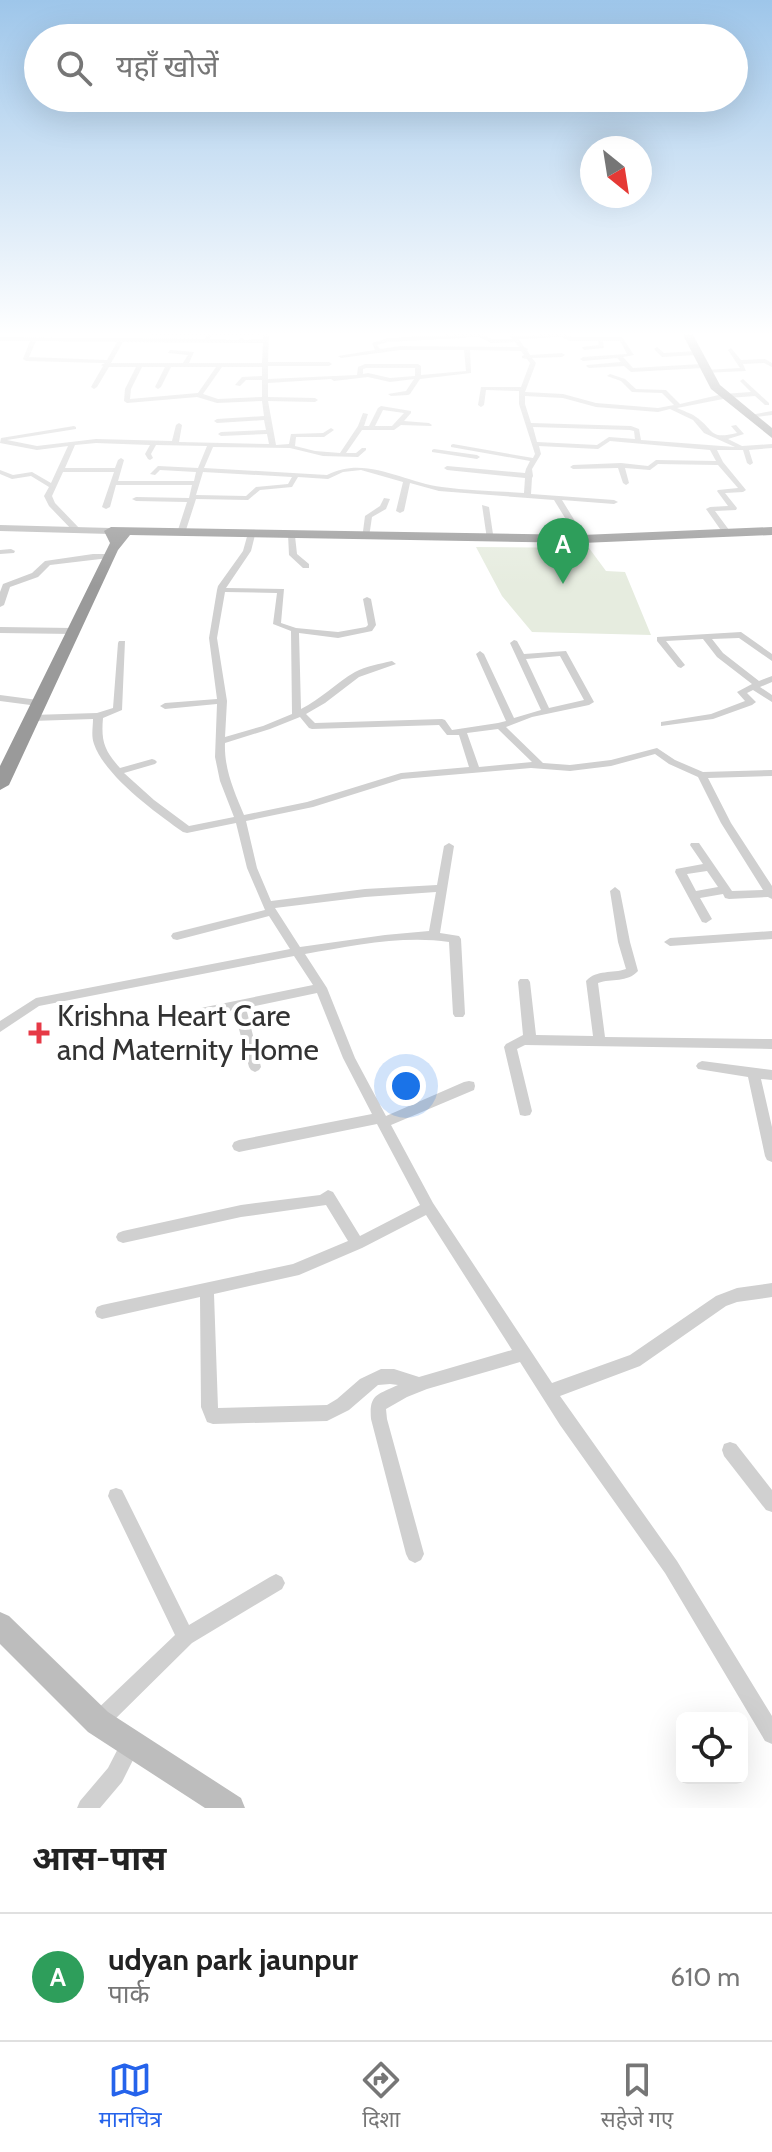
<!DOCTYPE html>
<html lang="hi">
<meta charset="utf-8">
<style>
:root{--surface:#fff;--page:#f2f2f2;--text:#222;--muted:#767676;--line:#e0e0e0;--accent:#2563eb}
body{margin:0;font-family:Cabin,"Noto Sans Devanagari",sans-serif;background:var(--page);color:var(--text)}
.controls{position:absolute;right:24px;bottom:24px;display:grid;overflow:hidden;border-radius:12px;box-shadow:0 8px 32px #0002}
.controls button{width:72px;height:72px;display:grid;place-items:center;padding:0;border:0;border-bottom:2px solid var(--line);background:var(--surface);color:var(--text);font:40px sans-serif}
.compass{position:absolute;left:580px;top:136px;width:72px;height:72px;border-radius:50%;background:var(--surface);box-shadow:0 8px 32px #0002;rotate:150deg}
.you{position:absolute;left:406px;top:1086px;width:28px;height:28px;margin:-20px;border:6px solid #fff;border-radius:50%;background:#1a73e8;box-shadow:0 0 0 12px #1a73e833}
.badge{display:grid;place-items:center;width:52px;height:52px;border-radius:50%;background:var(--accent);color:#fff;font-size:26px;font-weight:700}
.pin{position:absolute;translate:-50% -66px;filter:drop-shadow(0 2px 4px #0008)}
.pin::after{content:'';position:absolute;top:42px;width:28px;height:24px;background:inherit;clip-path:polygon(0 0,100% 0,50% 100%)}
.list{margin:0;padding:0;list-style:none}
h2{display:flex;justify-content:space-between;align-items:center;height:104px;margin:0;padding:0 32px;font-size:34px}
h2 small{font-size:26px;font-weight:400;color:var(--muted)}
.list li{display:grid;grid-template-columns:52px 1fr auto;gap:24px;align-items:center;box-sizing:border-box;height:128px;padding:0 32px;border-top:2px solid var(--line)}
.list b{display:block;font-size:30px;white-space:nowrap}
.list p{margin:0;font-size:26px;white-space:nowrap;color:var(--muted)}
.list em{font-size:26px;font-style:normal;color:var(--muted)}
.icon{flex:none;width:44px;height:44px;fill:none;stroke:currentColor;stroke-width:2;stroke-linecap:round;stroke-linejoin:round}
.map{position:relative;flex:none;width:772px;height:1808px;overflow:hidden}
.search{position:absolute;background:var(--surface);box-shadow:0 8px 32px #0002;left:24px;right:24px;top:24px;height:88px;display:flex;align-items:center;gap:20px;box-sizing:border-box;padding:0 28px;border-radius:44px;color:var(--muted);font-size:30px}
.sheet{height:232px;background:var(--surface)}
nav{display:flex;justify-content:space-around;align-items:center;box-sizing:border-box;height:112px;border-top:2px solid var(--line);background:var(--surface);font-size:22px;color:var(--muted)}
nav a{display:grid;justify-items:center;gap:4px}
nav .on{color:var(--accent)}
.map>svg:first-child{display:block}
.green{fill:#e6ecdf}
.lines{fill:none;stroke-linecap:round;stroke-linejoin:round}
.street{fill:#d0d0d0;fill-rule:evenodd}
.secondary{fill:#bdbdbd;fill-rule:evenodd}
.highway{fill:#9a9a9a;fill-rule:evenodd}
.poi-dot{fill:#e63946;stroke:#fff;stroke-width:3}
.labels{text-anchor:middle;stroke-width:8;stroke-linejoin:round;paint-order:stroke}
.poi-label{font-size:30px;fill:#333;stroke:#fff;text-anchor:start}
</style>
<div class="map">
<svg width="772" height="1808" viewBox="0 0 772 1808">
<rect width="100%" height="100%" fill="#fff"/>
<polygon class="green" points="476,547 589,548 606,571 625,572 651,635 532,632 502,596"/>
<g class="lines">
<g class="street">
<path d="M149 333H261L258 335H212L210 339 239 340 241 337 244 340 263 339V333H269L268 362H329L332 364 329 366H268V379L357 375 358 367 365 364H418L421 366V375L466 371 464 350H400L341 358 338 356 375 350 372 343 388 338 480 333 492 339H512L508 333H514L516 336 563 333 571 337H622L634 355 623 357 633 368 702 364 705 366 702 368 631 372 624 366 589 368 586 366 587 365 621 362 617 358 583 361 580 359 583 357 627 354 620 341H603L604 348 584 350 582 347 599 345 598 341H570L562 337 519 339 524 347 528 349 527 350 530 355 562 353 565 355 562 357 532 358 536 363 525 392 563 394 596 403 658 408 674 405 662 393 632 392 621 381 607 376 610 374 625 379 636 389 666 390 680 404 723 394 751 392 740 381 743 379 769 403V405H765L755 396 728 398 677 408C683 411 691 413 696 417 715 430 708 440 737 433L731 426 736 425 744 434 728 439 742 446 772 444V448L749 450 753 463 750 465 747 463 743 450H717L723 462 746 490 743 492 725 493 737 508 736 510 715 511 732 534 728 536H725L706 509 710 507 728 506 717 491 718 490 738 488 718 465 658 464 650 470 625 468 629 483 626 485 623 483 618 468 573 469 570 467 573 465 621 463 648 466 656 460 716 461 710 450 610 441 598 449 539 446 541 454 532 469 533 476 532 478 531 494 614 500 618 502 614 504 562 500 586 539 582 541 578 539 554 500 439 491 410 483 404 511 400 513 396 511 403 482 361 470 343 472 328 479 298 477 292 487 260 490 248 500 196 499 185 533 181 535 177 533 187 502 136 501 132 499 136 497 189 498 192 485H116L110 507 106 509 102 507 114 472H63L52 496 55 503 81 530 74 532 49 506 44 496 49 487 31 476 12 479 0 474V470L13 475 32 472 51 483 68 446 37 450 0 443 1 438 74 426 76 427V429L7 440 37 446 96 439 172 441 176 425 179 423 182 425 179 442 269 444 267 434 221 436 218 434 221 432 266 430 264 420 217 423 214 421 217 419 264 416 262 401 217 403 197 397 127 403 124 401 125 389 136 367H109L97 387 94 389 91 387 103 366 101 365 105 363 26 361 23 359 30 341H0V337L205 339 207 335H152ZM479 337 491 343 515 342 519 347 400 346 380 349 377 345 388 342ZM36 341 117 342 107 360 29 357ZM123 342 263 343 262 363H189L194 352 170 350 168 353 188 355 183 363H111ZM470 350 521 351 524 355 522 356V358L527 359 530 363 521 387H481L478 405 481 407 484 405 486 390 519 391V404L535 454 533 458 453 444 451 445V447L530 461 526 469 525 473 447 466 444 468 447 470 525 478 524 493C497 491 469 491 442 487 403 482 365 455 327 475L204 468 213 447 290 448 323 456 358 457 366 450V448H362L356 453H346L362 430H394L401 425 431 426 432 425 429 423 404 421 411 413V411L381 406 378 408 369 426H364L368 414 363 413 358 426 340 453 315 451 295 446 296 437H324L334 430 331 428 323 433 291 434 289 444 276 445 268 401 315 402 318 400 315 398 268 397V383L331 379 334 381 368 377 390 382 414 379 406 391 388 394 391 396 408 395 410 394 420 379 471 373ZM142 367H165L155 387 158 389 161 387 171 367H216L198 393 130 399 131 389ZM222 367H262V376L242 377 235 385 240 386 246 380H262V397L218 399 203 394ZM366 368H415V376L390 378 368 373 363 374V369ZM525 396 563 398 596 407 658 412 670 409 693 420 704 433 735 447 641 440 639 429 631 426 531 423 525 404ZM383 410 404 413 392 426H375ZM533 427 630 430 634 431 635 439 609 437 597 445 537 442ZM96 443 150 445 145 454 148 459 150 460 153 458 151 454 156 445 207 446 198 468 158 466 150 474 155 475 160 470 196 472 194 481H118L124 460 121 458 118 460 115 468H65L75 445ZM203 472 292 477 288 484 256 487 246 496 196 495Z"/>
<polygon points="657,347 664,353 696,351 699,353 696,355 662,357 654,349"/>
<polygon points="731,348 741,360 765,359 772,363 772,367 764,363 743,364 746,371 703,373 702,372 705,370 740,368 728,350"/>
<polygon points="772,411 772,415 748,418 745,416"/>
<polygon points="434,449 477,455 480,457 477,459 432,452 432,450"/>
<polygon points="384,498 390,499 386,509 372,517 369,537 362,539 365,516 380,506"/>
<polygon points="482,505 489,507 494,541 487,539"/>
<path d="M248 533 255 535 251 551 226 588 284 589 281 623 296 628 338 632 366 627 368 625 363 599 367 597 371 599 376 625 372 631 338 638 299 633 301 709C321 699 336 683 355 672 366 666 379 664 392 661L396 664 359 677 325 703 306 714 315 723 442 719 445 720 452 730 498 723 506 721 476 654 480 651 484 654 514 718 541 710 510 643 514 640 517 641 524 654 566 651 594 702 589 705 532 717 506 727 543 763 570 765 611 760 657 748 675 760 703 772 772 770V776L708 778 731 823 772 886V899L768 897 729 899 725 898 723 894 700 898 712 919 706 923 702 922 675 872 676 869 703 864 690 845 691 843H699L732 891 763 890 721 823 698 777 669 764 655 754 611 766 570 771 531 768 402 779 313 807 246 821 257 868 271 901 365 889 437 885 444 846 449 843 454 846 440 933 459 936 461 939 465 1014 463 1017H455L453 1014 449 942C403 935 351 946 305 954L327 988 355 1058 386 1116 464 1082 469 1081 474 1082 475 1086 474 1090 391 1125 433 1203 552 1383 630 1355 716 1296 737 1288 772 1283V1297L737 1302 726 1306 640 1366 560 1396 677 1561 772 1716V1744L765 1741 665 1573 560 1425 520 1362 427 1389 407 1397 386 1409 387 1419 424 1554 421 1560 415 1563 409 1560 406 1554 371 1419C369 1394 377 1395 398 1385L390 1384 378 1385 349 1410 327 1421 213 1424 207 1422 201 1407 200 1297 102 1319 97 1317 95 1312 97 1307 102 1305 293 1264 348 1241 326 1205 241 1217 123 1243 118 1241 116 1237 118 1233 123 1231 241 1205 320 1195 328 1190 333 1192 360 1236 420 1205 377 1124 239 1152 234 1150 232 1146 234 1142 239 1140 372 1114 343 1058 317 993 246 1008 261 1067 259 1070 255 1072 251 1070 249 1067 234 1010 186 1021 182 1019 180 1016 182 1013 186 1011 313 985 294 956 39 1006 0 1032V1021L36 998 290 949 269 916 177 940 173 939 171 936 173 933 265 910 247 868 236 823 187 833 183 832C156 813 105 776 94 744 91 736 93 727 93 719L32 721 27 718 32 715 97 713 113 708 118 643 119 641H125L122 710 103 718C101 741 104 750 120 768L152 759 155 760 157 762 155 764 124 773 154 800 189 826 234 817 220 781 215 757 217 704 165 709 160 706 165 703 217 699 209 638 217 590 218 586 243 551ZM225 592 277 593 273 624 291 631 292 714 263 726 225 737 227 701 217 638ZM560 656 584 700 549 708 526 659ZM300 717 309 728 312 729 439 725 447 735H459L469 767 401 773 307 802 244 815C234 791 224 769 225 743L270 729ZM498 729 532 762 479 767 467 733ZM707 871 718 887 696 891 687 874ZM436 892 429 931 385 935 300 947 275 908 365 897ZM426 1215 512 1350 419 1377 394 1369H381L360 1379 337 1399 327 1405 218 1408 214 1294 299 1275 362 1248Z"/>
<polygon points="288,534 295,536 297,554 309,564 309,568 303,568 289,555"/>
<polygon points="11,549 15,551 14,553 0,554 0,550"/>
<polygon points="93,554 109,554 113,556 109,558 50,565 38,577 10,587 4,605 0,607 0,592 3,584 32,573 45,561"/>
<polygon points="0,627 73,628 77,631 73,634 0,633"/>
<polygon points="741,632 772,654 772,661 739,638 712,639 723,653 759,681 772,676 772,682 760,687 772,695 772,702 753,690 747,693 756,702 752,705 713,719 661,726 661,722 711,714 745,701 737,692 752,684 717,657 703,639 666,641 685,665 681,668 678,667 657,641 657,637"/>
<polygon points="0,695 38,700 43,703 38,706 0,701"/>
<path d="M615 887 620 891 630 942 638 971C627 983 612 978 598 983L605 1037 772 1039V1049L525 1045 517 1049 532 1111 530 1115 525 1116 520 1115 504 1047 506 1044 523 1035 518 982 520 979H528L530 982 536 1035 593 1036 586 981C597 969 612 974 626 969L618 942 610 891Z"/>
<polygon points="772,931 772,939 670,946 664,942 670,938"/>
<polygon points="702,1061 772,1070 772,1080 761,1079 772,1127 772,1162 767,1160 765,1156 748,1077 698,1069 696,1066 698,1063"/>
<polygon points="730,1442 736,1444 772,1490 772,1512 766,1510 724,1456 722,1450 724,1444"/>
<polygon points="116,1488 122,1490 189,1625 270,1577 276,1574 282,1577 285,1583 282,1589 192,1643 105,1729 98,1731 91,1729 89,1722 91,1715 175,1635 108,1496 110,1490"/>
<polygon points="132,1732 139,1735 142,1742 122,1782 100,1808 77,1808 80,1801 108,1768 125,1735"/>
</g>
<g class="secondary">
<polygon points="0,525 111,528 116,531 111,534 0,531"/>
<polygon points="0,1612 9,1616 108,1712 241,1798 245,1808 205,1808 88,1732 0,1644"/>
</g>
<g class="highway">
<polygon points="682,333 692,333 720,385 772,428 772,438 711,389"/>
<polygon points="111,527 582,535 772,527 772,535 582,543 130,535 118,550 9,785 0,790 0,766 110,543 104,531"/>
</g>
</g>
<linearGradient id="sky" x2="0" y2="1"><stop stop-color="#9ec6ea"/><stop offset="0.57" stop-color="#fff"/><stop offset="1" stop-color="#fff" stop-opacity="0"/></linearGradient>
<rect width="772" height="586" fill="url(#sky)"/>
<path class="poi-dot" d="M35 1021h8v8h8v8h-8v8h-8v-8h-8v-8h8z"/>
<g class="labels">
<g class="poi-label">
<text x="57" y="1026">Krishna Heart Care<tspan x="57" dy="34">and Maternity Home</tspan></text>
</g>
</g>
</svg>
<div class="controls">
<button><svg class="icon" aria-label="locate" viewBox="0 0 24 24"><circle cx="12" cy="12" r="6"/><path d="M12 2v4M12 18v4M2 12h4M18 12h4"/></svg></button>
</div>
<svg class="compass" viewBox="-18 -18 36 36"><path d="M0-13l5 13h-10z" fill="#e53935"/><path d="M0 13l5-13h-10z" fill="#767676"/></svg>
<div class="you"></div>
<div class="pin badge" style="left:563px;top:584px;background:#2e9e5b">A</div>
<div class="search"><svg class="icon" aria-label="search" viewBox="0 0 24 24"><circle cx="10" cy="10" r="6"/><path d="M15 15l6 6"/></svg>यहाँ खोजें</div>
</div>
<section class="sheet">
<h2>आस-पास<small></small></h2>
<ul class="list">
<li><span class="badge" style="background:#2e9e5b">A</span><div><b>udyan park jaunpur</b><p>पार्क</p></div><em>610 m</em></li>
</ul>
</section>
<nav>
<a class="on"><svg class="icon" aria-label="map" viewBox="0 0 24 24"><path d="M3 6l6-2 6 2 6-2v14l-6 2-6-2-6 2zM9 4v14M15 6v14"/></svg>मानचित्र</a>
<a><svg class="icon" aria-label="directions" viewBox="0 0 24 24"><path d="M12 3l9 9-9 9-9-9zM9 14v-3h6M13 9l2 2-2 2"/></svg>दिशा</a>
<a><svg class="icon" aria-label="saved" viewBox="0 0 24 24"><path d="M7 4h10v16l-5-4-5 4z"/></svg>सहेजे गए</a>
</nav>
